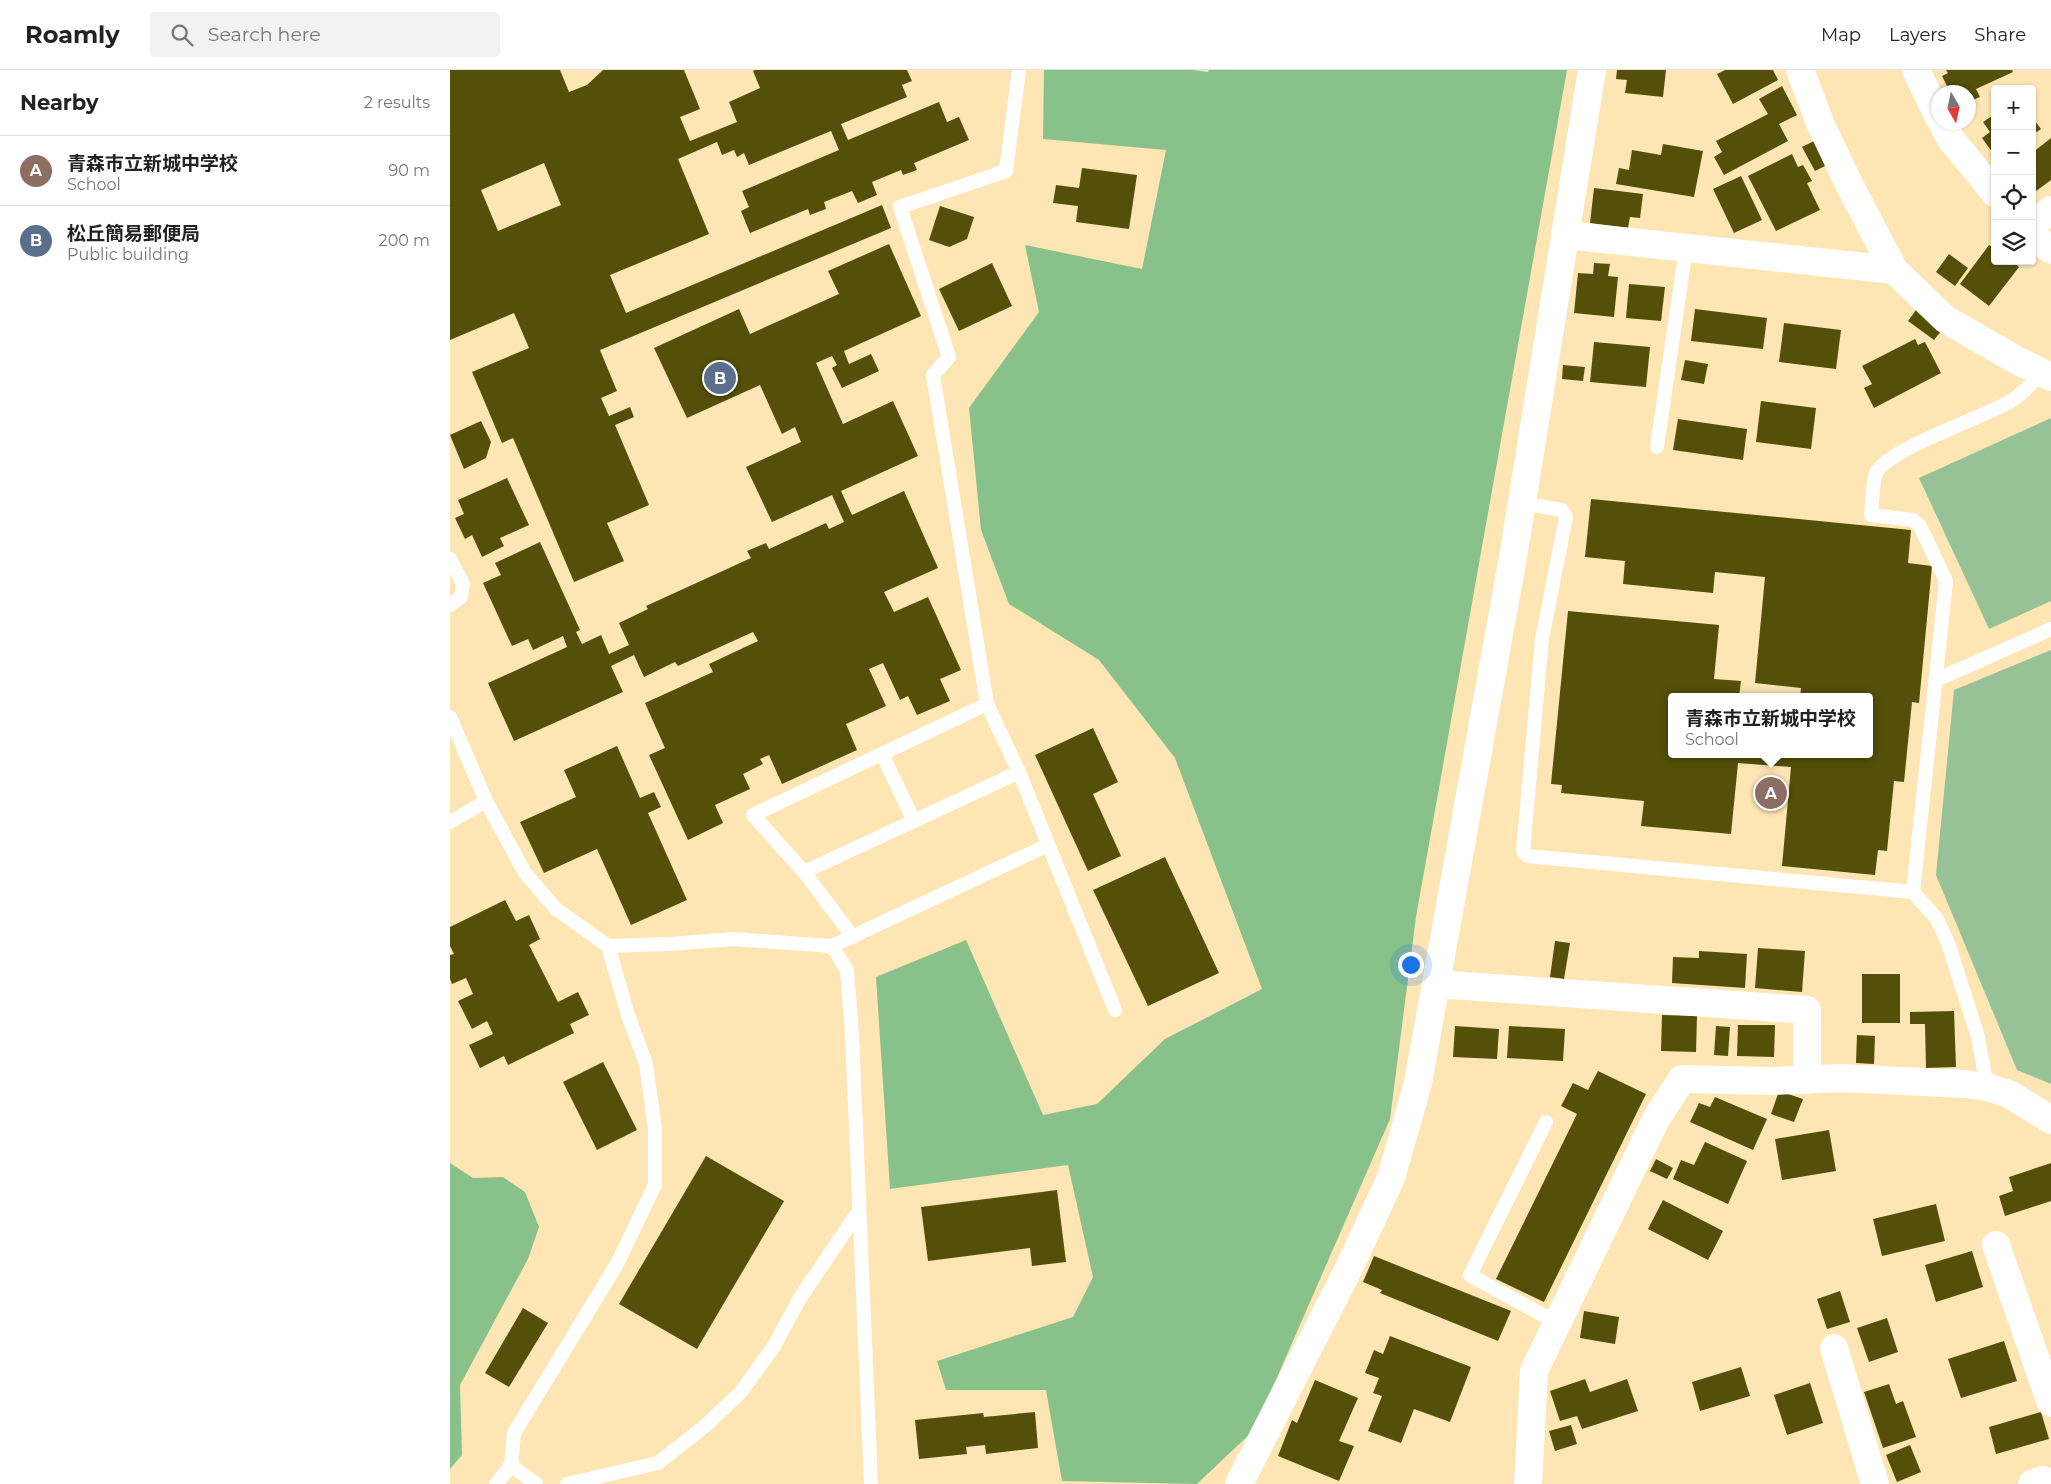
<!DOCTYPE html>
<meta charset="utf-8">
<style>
:root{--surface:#fff;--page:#f2f2f2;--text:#222;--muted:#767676;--line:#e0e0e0;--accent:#2563eb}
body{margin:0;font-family:Montserrat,"Noto Sans JP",sans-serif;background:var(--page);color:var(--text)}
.controls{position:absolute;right:15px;top:15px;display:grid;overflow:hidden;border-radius:5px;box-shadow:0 1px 4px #0004}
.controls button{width:45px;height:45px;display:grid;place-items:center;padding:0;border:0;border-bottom:1px solid var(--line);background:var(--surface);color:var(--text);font:25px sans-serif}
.compass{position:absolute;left:1481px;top:15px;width:45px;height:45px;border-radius:50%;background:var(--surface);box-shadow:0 1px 4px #0004;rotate:171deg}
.you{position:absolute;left:960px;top:894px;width:18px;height:18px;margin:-12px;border:4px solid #fff;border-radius:50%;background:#1a73e8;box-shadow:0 0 0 8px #1a73e833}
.badge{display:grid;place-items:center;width:32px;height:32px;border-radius:50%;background:var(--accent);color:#fff;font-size:16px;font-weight:700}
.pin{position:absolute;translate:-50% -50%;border:2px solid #fff;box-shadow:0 1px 5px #0006}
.popup{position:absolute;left:1218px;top:623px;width:205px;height:65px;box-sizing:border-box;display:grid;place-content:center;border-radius:5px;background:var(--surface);filter:drop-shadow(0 1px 4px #0005);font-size:16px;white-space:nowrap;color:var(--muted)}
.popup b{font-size:19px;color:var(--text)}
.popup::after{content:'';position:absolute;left:50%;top:100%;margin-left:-10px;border:10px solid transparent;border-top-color:var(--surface)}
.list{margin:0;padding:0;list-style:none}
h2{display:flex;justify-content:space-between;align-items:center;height:65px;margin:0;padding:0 20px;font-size:21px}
h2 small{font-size:16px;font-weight:400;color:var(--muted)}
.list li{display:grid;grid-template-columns:32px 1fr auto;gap:15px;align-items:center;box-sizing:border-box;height:70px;padding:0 20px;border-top:1px solid var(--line)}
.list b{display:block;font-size:19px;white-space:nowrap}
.list p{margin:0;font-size:16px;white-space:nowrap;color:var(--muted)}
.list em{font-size:16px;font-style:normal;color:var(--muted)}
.icon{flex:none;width:28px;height:28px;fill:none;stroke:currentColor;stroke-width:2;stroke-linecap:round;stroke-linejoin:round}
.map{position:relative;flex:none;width:1601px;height:1414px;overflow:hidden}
header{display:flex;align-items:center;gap:30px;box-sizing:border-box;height:70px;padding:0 25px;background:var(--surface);border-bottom:1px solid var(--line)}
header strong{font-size:24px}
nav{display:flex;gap:28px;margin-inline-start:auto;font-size:18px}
.search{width:350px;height:45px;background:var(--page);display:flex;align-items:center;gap:12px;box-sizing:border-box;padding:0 18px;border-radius:5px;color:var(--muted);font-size:19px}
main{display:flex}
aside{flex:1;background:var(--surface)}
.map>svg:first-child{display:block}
.green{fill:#97c298}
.forest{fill:#89c18b}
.building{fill:#545009;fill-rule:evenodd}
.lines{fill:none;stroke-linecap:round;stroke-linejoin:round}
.service{stroke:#fff;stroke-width:14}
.minor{stroke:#fff;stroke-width:28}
</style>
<header>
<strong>Roamly</strong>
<div class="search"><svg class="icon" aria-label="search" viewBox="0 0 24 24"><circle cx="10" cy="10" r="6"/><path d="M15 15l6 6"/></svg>Search here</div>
<nav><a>Map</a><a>Layers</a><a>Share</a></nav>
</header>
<main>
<aside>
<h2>Nearby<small>2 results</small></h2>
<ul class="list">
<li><span class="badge" style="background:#8d6e63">A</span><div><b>青森市立新城中学校</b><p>School</p></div><em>90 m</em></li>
<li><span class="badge" style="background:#5c6f8a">B</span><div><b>松丘簡易郵便局</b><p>Public building</p></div><em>200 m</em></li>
</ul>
</aside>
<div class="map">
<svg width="1601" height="1414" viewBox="0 0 1601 1414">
<rect width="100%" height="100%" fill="#fde5b4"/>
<g class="green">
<polygon points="1601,348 1601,531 1539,559 1469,408"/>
<polygon points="1601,580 1601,1014 1567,1000 1486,805 1504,620"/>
</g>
<g class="forest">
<polygon points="594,0 743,0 758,2 759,0 1117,0 966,847 940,1049 804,1360 747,1414 612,1411 596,1320 496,1320 487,1291 623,1247 643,1207 618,1095 440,1119 426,907 516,870 593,1045 647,1034 715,969 812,919 725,688 649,590 559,534 531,460 519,338 589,242 575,175 692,199 716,80 593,69"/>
<polygon points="0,1093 23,1108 53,1107 75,1122 89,1157 78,1189 10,1315 12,1385 0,1399"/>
</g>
<g class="building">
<path d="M0 0H110L119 22 137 15 153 0H234L250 39 230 47 240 71 287 52 279 32 310 18 303 1 305 0H457L462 11 452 15 457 27 391 54 398 70 489 32 497 52 509 47 519 70 464 93 467 100 453 105 451 100 422 112 427 125 408 133 402 121 374 132 376 139 360 145 358 139 300 163 291 141 299 137 292 121 389 80 381 61 299 95 294 83 287 87 284 80 272 85 267 72 228 89 259 164 160 205 176 243 432 135 441 158 150 280 167 321 151 328 159 346 180 337 184 347 165 355 199 435 157 453 174 491 124 512 63 368 52 373 22 302 79 278 64 243 0 270ZM94 93 111 135 48 161 31 120Z"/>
<polygon points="1167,0 1216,0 1213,27 1175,23 1177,10 1166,9"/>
<polygon points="1275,0 1323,0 1328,10 1283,34 1267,4"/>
<polygon points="1496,0 1562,0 1563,2 1526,19 1530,27 1518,32 1518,22 1500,22 1492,6 1498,3"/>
<polygon points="1332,16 1347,45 1329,54 1338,71 1274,105 1264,87 1272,82 1266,71 1318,44 1309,29"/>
<polygon points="1545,44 1545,86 1532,68 1540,62 1533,52"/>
<polygon points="1582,47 1591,59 1582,65"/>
<polygon points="1601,68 1601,110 1582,124 1582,83"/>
<polygon points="1366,70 1379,94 1365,101 1352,77"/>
<polygon points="1213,74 1253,81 1244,127 1166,114 1169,98 1179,100 1182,80 1211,85"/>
<polygon points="1342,84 1348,97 1353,95 1362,111 1357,113 1370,140 1326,161 1298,106"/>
<polygon points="632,98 687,105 679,159 626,152 628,136 603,133 606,115 629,118"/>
<polygon points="1291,106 1312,150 1284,163 1263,119"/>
<polygon points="1144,118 1193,124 1190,148 1180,147 1178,158 1140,153"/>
<polygon points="490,136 524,147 517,169 499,177 479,170"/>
<polygon points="439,174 471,246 394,281 399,294 421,284 429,301 392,318 382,298 387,295 382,286 366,293 393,354 443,331 468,386 391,421 402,445 454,421 488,498 434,522 444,542 478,527 511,600 490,609 500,631 467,645 458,626 450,630 433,593 419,599 436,636 396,654 407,680 332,714 319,685 310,689 313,694 293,704 300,719 265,735 273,753 238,770 199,685 215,678 195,633 263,602 259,594 308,571 303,562 228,596 225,592 194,607 184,585 161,596 173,622 64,671 38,613 117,577 113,566 83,580 78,569 62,576 33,513 51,505 45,493 90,472 130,560 126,562 132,574 151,565 159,584 179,575 169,553 198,539 196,536 301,488 297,481 316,473 319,479 376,453 379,459 394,452 382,425 322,452 296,397 351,372 345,357 332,364 310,315 237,348 204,278 289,239 300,264 389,224 378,201"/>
<polygon points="1539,175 1545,179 1545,191 1562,191 1569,197 1539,236 1510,214"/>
<polygon points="1499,184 1518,198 1505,216 1486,202"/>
<polygon points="542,193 562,236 509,261 489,219"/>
<polygon points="1144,193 1160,194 1158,206 1168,207 1164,247 1124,243 1128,203 1143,204"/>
<polygon points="1179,214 1215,217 1211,251 1176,248"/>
<polygon points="1245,239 1317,248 1313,279 1241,271"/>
<polygon points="1466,240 1492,260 1484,270 1458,251"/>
<polygon points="1334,253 1391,260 1386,299 1329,292"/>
<polygon points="1465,269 1468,275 1475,272 1491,303 1424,338 1414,318 1422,314 1412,296"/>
<polygon points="1144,272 1200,277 1196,317 1140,312"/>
<polygon points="1235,290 1258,294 1254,314 1231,310"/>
<polygon points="1113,295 1135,297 1133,311 1112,309"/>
<polygon points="1311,331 1366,338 1361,379 1306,372"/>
<polygon points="1228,349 1297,359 1293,390 1223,380"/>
<polygon points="31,351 41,372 36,388 14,399 0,365"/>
<polygon points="57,408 79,455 50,468 54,476 32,487 22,465 15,469 5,448 14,444 8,430"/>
<polygon points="1141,429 1461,460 1458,493 1482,496 1469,633 1462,632 1454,712 1444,711 1437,781 1428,780 1425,805 1332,796 1341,697 1288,693 1281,764 1191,756 1194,731 1111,723 1112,715 1101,714 1118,541 1269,555 1264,609 1291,611 1289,627 1222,627 1222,684 1420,684 1420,627 1350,627 1351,618 1305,613 1315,507 1265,502 1263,523 1173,514 1175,491 1135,487"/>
<polygon points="643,658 668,712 643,724 671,786 638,801 585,685"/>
<polygon points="167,676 190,728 204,722 211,737 198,743 237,830 181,855 147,779 94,803 70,752 126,727 114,700"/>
<polygon points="715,787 769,903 698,936 643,820"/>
<polygon points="55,830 66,851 79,845 90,869 79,875 108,932 128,922 139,945 120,954 124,963 58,995 54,986 30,998 19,975 43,964 37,951 22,959 8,931 23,924 16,908 2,914 0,909 0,885 4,884 0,876 0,857"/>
<polygon points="1105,871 1120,873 1114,909 1100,907"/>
<polygon points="1308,878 1355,881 1352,922 1305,918"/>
<polygon points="1249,881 1297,884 1295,918 1222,913 1223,887 1249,888"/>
<rect x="1412" y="904" width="38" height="49"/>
<polygon points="1504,941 1506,997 1476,998 1475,954 1460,954 1460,942"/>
<polygon points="1212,945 1247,946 1246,982 1211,981"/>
<polygon points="1288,955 1325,955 1324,987 1287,986"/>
<polygon points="1005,956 1049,959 1047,989 1003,987"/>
<polygon points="1059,956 1115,959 1113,991 1057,988"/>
<polygon points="1266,956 1280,957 1278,986 1264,985"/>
<polygon points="1407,965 1425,966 1424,994 1406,993"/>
<polygon points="153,992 187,1060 147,1080 113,1012"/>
<polygon points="1148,1001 1196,1024 1094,1232 1046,1209 1127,1044 1111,1036 1123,1013 1138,1020"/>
<polygon points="1329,1021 1353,1029 1344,1052 1321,1044"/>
<polygon points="1265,1027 1317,1049 1303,1080 1240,1052 1249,1033 1260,1037"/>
<polygon points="1379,1060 1386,1101 1332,1110 1325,1069"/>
<polygon points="1255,1072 1297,1091 1278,1134 1223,1109 1231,1090 1244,1095"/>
<polygon points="256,1086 334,1131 247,1279 169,1234"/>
<polygon points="1206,1089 1223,1098 1217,1109 1200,1101"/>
<polygon points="1601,1093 1601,1131 1555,1146 1549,1126 1563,1121 1559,1107"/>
<polygon points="607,1120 616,1192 582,1196 580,1178 478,1191 471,1137"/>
<polygon points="1213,1130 1273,1161 1258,1190 1198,1159"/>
<polygon points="1486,1134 1495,1171 1432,1186 1423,1149"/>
<polygon points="1522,1181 1533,1217 1486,1232 1475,1195"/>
<polygon points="924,1186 1061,1241 1048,1271 930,1223 932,1220 913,1212"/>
<polygon points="1390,1221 1400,1252 1377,1259 1367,1229"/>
<polygon points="73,1238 98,1253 59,1317 35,1303"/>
<polygon points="1134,1241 1169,1247 1165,1274 1130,1268"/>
<polygon points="1437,1248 1448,1282 1419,1292 1407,1258"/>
<polygon points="940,1266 1021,1297 1000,1352 964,1339 951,1373 918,1361 932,1326 923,1323 929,1308 915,1303 924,1280 933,1284"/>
<polygon points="1554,1271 1567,1311 1511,1328 1498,1289"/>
<polygon points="1291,1297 1300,1326 1250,1341 1242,1312"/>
<polygon points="1135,1309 1140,1322 1177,1309 1188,1341 1132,1359 1127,1346 1110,1351 1100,1321"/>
<polygon points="865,1310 908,1328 889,1371 904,1376 889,1411 828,1386 842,1350 847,1353"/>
<polygon points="1360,1313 1373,1353 1337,1365 1324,1325"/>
<polygon points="1439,1314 1446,1334 1453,1331 1466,1367 1433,1378 1414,1322"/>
<polygon points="585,1342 588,1378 536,1384 535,1375 516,1377 517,1384 469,1389 465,1350 533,1343 534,1347"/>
<polygon points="1591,1342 1599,1369 1546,1384 1539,1357"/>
<polygon points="1121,1355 1127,1374 1105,1381 1099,1361"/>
<polygon points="1460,1375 1471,1402 1447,1412 1436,1385"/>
</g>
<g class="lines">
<g class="service">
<polyline points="569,0 556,101 450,137 499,287 483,305 537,634 569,702 665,940"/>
<polyline points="1207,377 1236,178"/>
<path d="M1072 433 1112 440 1116 447 1092 569 1073 781 1077 786 1463 822 1496 511 1470 456 1463 450 1421 445C1422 436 1423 410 1426 403 1439 378 1533 348 1561 331 1574 323 1582 313 1592 302"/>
<polyline points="0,489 13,514 11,527 0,535"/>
<polyline points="1486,610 1601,559"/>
<polyline points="0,647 36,731 75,803 106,839 158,876 178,945 196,994 205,1059 205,1115 167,1194 64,1363 61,1395 46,1414"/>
<polyline points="432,684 464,751"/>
<polyline points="0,752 36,731"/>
<polyline points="354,802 569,702"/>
<polyline points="1463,822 1487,849 1498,873 1528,967 1537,1017"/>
<polyline points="403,867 354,802 303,745 537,634"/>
<polyline points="158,876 219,874 284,869 382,876 397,900 402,964 421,1414"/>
<polyline points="382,876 598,775"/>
<polyline points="1096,1052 1020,1205 1107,1253"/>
<polyline points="61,1395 86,1414"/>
<polyline points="117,1414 208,1393 255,1356 291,1322 324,1276 350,1228 408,1142"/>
</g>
<g class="minor">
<polyline points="1350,0 1371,55 1399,114 1444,200 1495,249 1568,291 1601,307"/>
<polyline points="1466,0 1488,46"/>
<polyline points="1492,52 1500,68 1545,123"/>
<polyline points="1582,155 1601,140"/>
<polyline points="1115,165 1444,200"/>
<polyline points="1582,165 1601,180"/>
<polyline points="986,914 1357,940 1357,1010"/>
<polyline points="1546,1175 1601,1333"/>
<polyline points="1384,1278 1425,1414"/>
<polyline points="789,1414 899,1198 941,1108 968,1013 1063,487 1142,0"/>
<polyline points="1078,1414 1084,1301 1206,1049 1232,1009 1322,1011 1390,1008 1515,1014 1537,1017 1559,1024 1601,1050"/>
<polyline points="1582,1414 1593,1410 1595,1414"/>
</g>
</g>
</svg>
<div class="controls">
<button>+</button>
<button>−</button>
<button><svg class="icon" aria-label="locate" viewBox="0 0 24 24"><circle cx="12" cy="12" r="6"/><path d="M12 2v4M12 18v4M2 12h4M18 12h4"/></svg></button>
<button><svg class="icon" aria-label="layers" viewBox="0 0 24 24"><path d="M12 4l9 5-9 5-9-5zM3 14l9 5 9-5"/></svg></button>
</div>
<svg class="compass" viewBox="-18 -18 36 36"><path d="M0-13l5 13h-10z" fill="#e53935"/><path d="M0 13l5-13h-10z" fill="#767676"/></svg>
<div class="you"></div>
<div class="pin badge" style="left:1321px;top:723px;background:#8d6e63">A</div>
<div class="popup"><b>青森市立新城中学校</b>School</div>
<div class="pin badge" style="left:270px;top:308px;background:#5c6f8a">B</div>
</div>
</main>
